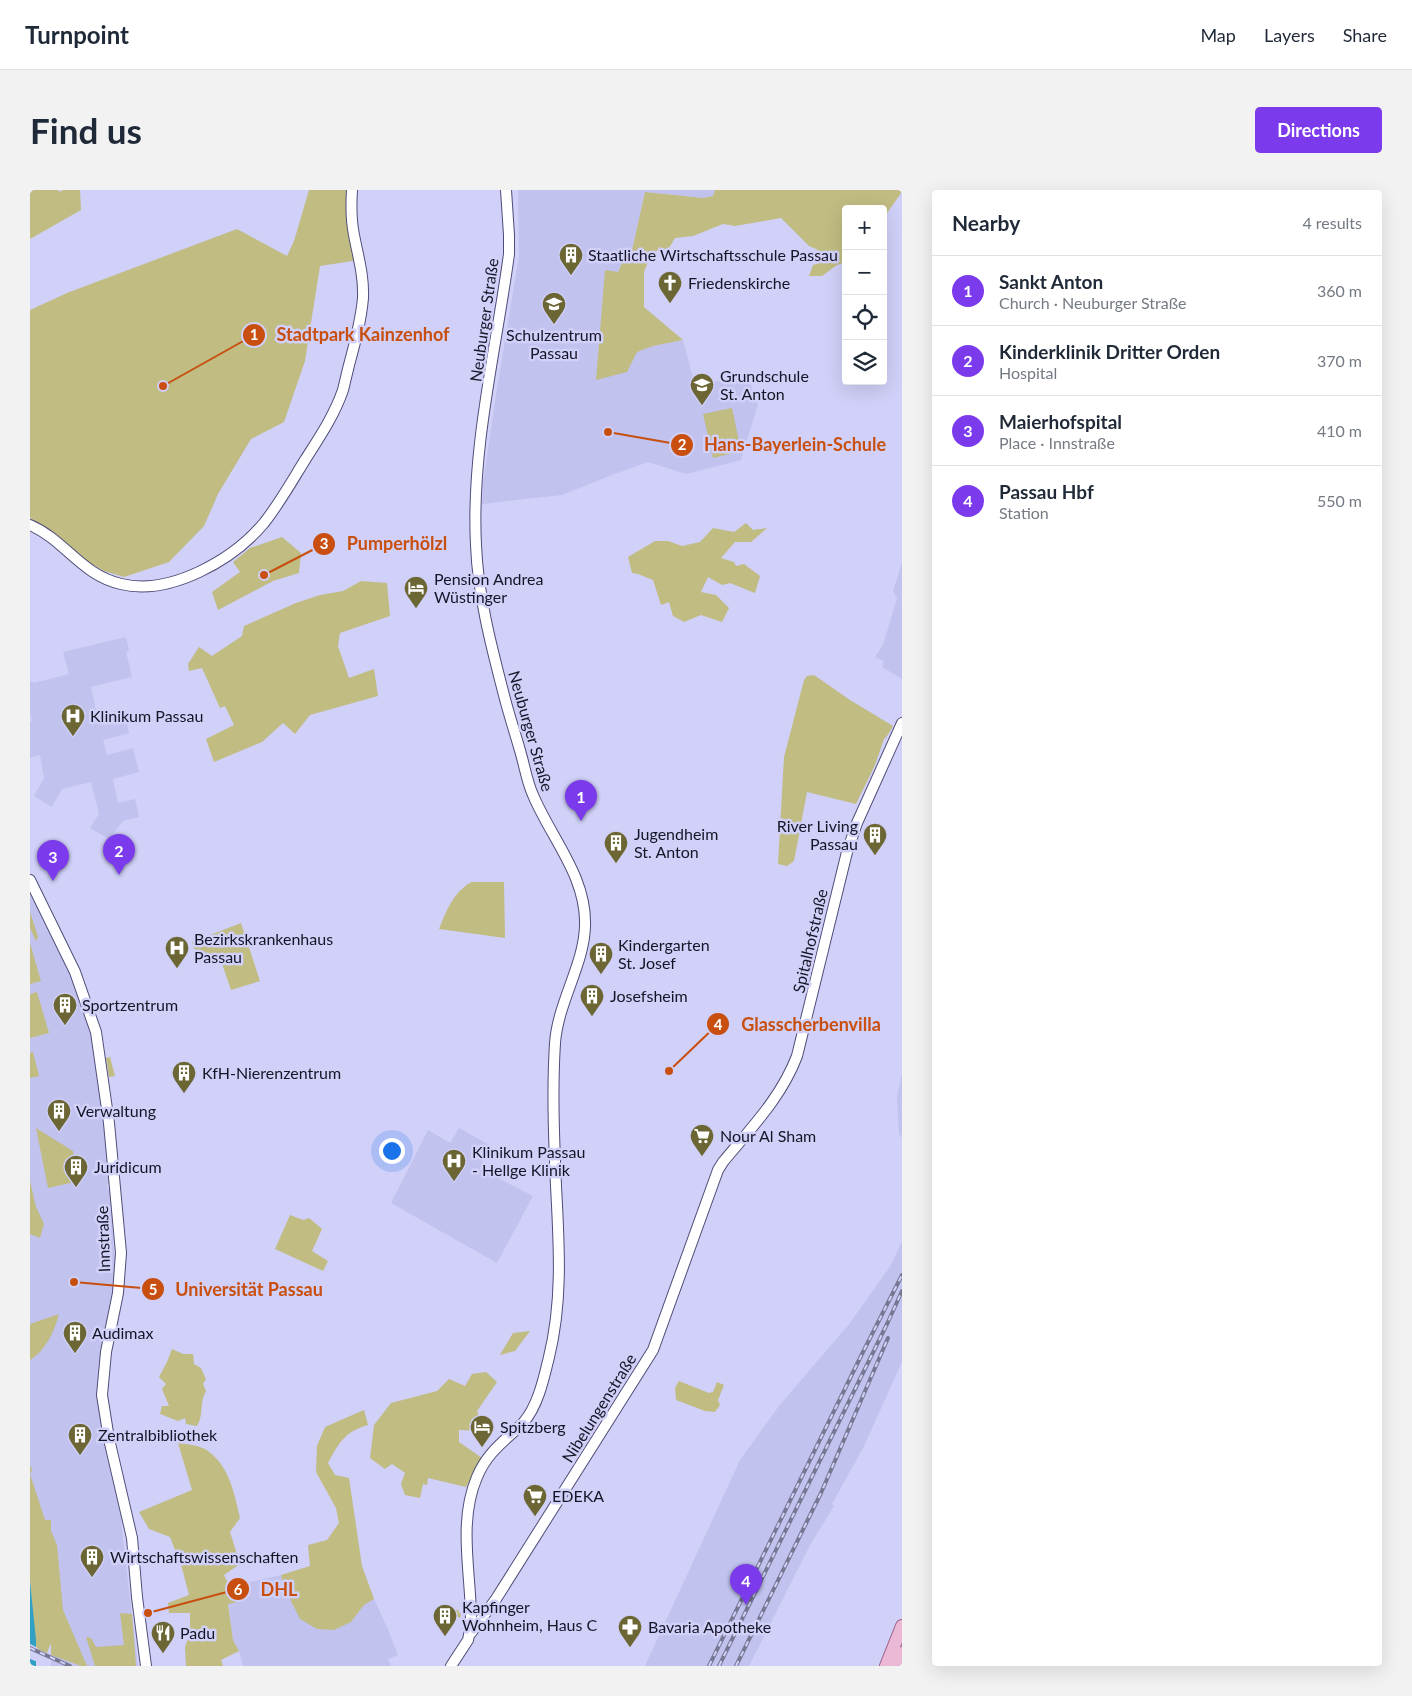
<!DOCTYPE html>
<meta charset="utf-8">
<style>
:root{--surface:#fff;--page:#f2f2f3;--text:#1f2937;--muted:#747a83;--line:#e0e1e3;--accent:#7c3aed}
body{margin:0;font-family:Lato,sans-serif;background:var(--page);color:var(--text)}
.controls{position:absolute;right:15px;top:15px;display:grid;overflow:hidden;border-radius:5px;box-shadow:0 5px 20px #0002}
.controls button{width:45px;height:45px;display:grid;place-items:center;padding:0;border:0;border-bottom:1px solid var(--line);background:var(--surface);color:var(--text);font:25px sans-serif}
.you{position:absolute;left:361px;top:960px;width:18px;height:18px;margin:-12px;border:4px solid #fff;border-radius:50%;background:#1a73e8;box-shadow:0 0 0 8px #1a73e833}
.badge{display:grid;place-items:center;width:32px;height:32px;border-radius:50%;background:var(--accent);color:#fff;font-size:16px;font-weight:700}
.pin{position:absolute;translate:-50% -41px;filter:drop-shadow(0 1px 2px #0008)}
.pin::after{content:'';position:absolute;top:26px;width:18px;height:15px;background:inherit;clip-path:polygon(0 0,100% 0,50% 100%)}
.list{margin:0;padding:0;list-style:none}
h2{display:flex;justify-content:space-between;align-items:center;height:65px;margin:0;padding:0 20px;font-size:21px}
h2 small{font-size:16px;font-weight:400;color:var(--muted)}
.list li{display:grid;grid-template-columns:32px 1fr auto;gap:15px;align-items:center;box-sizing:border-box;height:70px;padding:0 20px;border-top:1px solid var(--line)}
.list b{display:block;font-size:19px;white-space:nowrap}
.list p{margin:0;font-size:16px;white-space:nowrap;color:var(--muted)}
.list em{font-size:16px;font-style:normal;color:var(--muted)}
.icon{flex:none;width:28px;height:28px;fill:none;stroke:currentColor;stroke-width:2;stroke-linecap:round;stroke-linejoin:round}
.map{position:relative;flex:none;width:872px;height:1476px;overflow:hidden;border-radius:5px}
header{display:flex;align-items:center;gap:30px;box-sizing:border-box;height:70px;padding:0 25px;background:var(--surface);border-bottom:1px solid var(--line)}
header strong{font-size:24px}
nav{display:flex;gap:28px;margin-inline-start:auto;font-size:18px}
.intro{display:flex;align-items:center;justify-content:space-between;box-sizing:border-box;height:120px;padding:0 30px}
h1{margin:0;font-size:35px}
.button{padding:12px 22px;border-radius:5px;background:var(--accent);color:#fff;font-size:18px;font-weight:700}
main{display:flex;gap:30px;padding:0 30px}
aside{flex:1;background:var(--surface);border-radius:5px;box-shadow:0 5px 20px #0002}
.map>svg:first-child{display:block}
.built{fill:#c1c2ee}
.green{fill:#c0bc82}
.water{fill:#30a0c5}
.pier{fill:#d0d0f8}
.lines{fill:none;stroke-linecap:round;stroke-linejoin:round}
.tertiary-casing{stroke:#4f4d78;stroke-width:12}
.primary-casing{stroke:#986187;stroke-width:14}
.tertiary{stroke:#fff;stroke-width:10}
.primary{stroke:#ebb9d6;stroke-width:12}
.rail-casing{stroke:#777794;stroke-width:4}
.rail{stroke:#d0d0f8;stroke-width:2;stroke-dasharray:5.5;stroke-linecap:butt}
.labels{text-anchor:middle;stroke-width:5;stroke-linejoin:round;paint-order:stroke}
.poi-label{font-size:16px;fill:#161527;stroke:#d0d0f8;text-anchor:start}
.street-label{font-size:16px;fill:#161527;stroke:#d0d0f8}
.leader{fill:none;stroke:#c84f10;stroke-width:2}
.callout-dot{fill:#c84f10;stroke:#d0d0f8;stroke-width:2}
.mark-label{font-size:15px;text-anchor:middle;font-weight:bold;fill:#fff}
.callout-label{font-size:18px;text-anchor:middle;font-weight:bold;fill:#c84f10;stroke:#d0d0f8;stroke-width:5;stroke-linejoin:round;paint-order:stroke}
</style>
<header>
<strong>Turnpoint</strong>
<nav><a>Map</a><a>Layers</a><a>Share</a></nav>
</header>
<div class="intro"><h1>Find us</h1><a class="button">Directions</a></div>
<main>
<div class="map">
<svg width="872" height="1476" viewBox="0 0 872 1476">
<rect width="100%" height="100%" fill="#d0d0f8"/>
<g class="built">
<polygon points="488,0 685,0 683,6 673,8 615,2 602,60 594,68 588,82 575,81 607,162 623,156 653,150 665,195 706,188 721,195 728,214 711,270 656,284 618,272 582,285 532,305 452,314 453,293 466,205 489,66"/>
<polygon points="872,373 872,489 852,477 854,471 845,467 853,455 867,408 863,401"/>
<polygon points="96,447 99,461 96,462 102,487 61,497 67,525 94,519 99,543 73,550 77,565 103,558 109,582 83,589 88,613 105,609 109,627 93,631 79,649 60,638 69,624 61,592 32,599 22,617 4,606 14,588 10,565 0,568 0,532 2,531 0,523 0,491 4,493 39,484 33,462"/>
<polygon points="0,690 62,827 79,933 76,957 80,993 77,994 78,999 80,999 84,1063 90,1081 73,1185 95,1321 91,1332 108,1476 21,1476 21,1448 0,1329"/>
<polygon points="872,883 872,948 869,944 867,907"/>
<polygon points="429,938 459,955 450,979 503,1006 467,1073 361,1013 398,940 420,953"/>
<polygon points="872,1051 872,1172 834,1256 802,1314 804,1316 780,1355 719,1476 615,1476 710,1270 749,1216 820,1133 861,1075"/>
<polygon points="251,1385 254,1397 287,1439 304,1439 321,1432 334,1415 344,1409 357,1437 368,1465 358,1469 361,1476 213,1476 209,1461 203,1450 198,1413 207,1411 201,1398 207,1395"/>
</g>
<g class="green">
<polygon points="0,0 28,0 30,2 33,0 50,0 51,20 0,49"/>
<polygon points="279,0 322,0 329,70 290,76 275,171 254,232 221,249 188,304 174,336 139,372 94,387 74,381 54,370 27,345 0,328 0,120 37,103 207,39 257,66 264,51"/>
<polygon points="685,0 872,0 872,2 859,20 853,33 853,19 816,19 816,72 807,75 792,86 779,86 783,75 799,70 788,60 779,56 751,28 705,36 693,34 663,46 645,48 639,58 622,62 614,82 614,117 653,150 623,156 607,162 597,182 566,190 575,80 588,82 594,68 602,60 615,2 673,8 683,6"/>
<polygon points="702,218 711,261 683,268 673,224"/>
<polygon points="716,333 723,340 737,338 721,352 705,352 691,368 704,372 706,376 714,374 730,386 725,403 700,393 692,395 678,387 671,402 686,405 699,418 692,432 671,425 654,432 643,426 639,412 631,415 623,390 608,384 602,383 598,367 625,351 638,351 652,356 670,352 683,338 704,342"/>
<polygon points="252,347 271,363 269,383 243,391 188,420 182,402 210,382 203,372 220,358"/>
<polygon points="331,391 357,393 360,426 310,443 308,456 319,488 344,479 348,506 280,525 265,544 253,533 232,552 184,572 176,549 204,535 195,516 190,518 172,478 159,481 158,474 169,457 182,466 212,446 214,436 266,413 290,405 313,401"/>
<polygon points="784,485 820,510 863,536 857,546 854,549 845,575 826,614 777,602 764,671 757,676 748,674 754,567 774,490 777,486"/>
<path d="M442 692H474L475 748 409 739C416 721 424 701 442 692Z"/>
<polygon points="0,722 8,747 6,751 0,738"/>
<polygon points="211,733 230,791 201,800 189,765 169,772 162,752"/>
<polygon points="0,753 11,791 0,794"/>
<polygon points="7,802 19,843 0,848 0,804"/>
<polygon points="3,862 9,886 0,888 0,863"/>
<polygon points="80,867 85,886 79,887 76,868"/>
<polygon points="6,938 43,961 49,991 18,998"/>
<polygon points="0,991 6,1017 14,1034 10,1048 0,1044"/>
<polygon points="260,1025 273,1030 279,1028 292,1039 282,1061 298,1071 293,1081 245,1059"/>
<path d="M29 1124C24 1142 16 1160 0 1170V1134Z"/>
<polygon points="500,1141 485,1161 470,1165 483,1143"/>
<path d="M142 1159 153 1164H163L164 1174 171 1178 176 1189 173 1194 176 1201C169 1213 174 1224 167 1236L156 1234 155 1228 148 1231 130 1224 132 1216H139L132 1199 136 1194 129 1187 137 1172Z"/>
<polygon points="456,1182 467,1192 447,1221 454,1241 429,1240 429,1252 452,1268 436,1297 398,1288 397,1295 393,1294 390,1308 375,1305 371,1294 375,1283 362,1274 355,1279 340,1268 344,1235 361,1213 407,1201 419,1189 435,1196 442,1184"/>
<polygon points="649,1191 679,1203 683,1202 687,1192 694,1195 688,1210 690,1215 685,1222 675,1221 646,1210 645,1198"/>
<path d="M334 1220 338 1235C314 1242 309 1253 298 1273L305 1285 319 1288 332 1376 344 1409 334 1415 321 1432 304 1440 287 1439 270 1429 254 1397 251 1385 280 1376 278 1355 297 1350 309 1333 306 1318 286 1282 287 1256 295 1237Z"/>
<path d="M148 1253C156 1254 167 1255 175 1259 199 1274 204 1302 210 1328L200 1342 210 1374 194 1385 207 1412 198 1414 203 1450 209 1461 191 1470 193 1476H156L155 1457 160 1443V1423H139L138 1413 159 1405 152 1378 140 1347 119 1339 109 1322 162 1300Z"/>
<polygon points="0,1275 2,1280 0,1284 15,1330 21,1330 21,1341 27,1355 33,1420 57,1476 51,1476 21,1465 21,1453 17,1463 6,1459 0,1391"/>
<polygon points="417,1417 428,1420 431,1425 430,1428 416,1421"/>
<polygon points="90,1423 102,1424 106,1476 65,1476 56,1447 61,1448 66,1457 94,1455"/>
</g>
<polygon class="water" points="0,1391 6,1450 6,1476 0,1476"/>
<polygon class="pier" points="0,1454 8,1458 8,1472 0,1469"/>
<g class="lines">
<defs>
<g id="tertiary">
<path d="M0 335C35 350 51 385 91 394 140 406 203 370 234 333 249 314 262 291 275 270 289 248 304 226 313 200 315 192 317 183 319 175 325 153 331 131 333 108 334 86 328 66 324 45 321 30 321 15 322 0"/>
<polyline points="0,690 45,782 66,842 79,933 91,1063 88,1103 76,1162 72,1205 79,1249 102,1348 107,1407 116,1476"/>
<path d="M441 1443 466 1409 623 1160 688 980 693 972C721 938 751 908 767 866L817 662 827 633 872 533"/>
<path d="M421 1476 438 1450 441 1435C442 1386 427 1334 447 1287 458 1261 475 1251 493 1233 508 1216 514 1188 519 1167 533 1110 529 1054 526 996 524 949 522 901 525 853 528 812 554 775 555 736 557 687 521 648 503 605 497 592 495 578 491 564 486 546 480 528 475 509 462 459 448 407 446 355 441 258 466 161 479 64V45L476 0"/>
</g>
<g id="primary">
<polyline points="856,1476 872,1436"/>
<polyline points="866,1476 872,1463"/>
</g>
</defs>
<use href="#tertiary" class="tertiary-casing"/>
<use href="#primary" class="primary-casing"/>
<use href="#tertiary" class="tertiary"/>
<use href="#primary" class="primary"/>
<defs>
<g id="rail">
<polyline points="0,1458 40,1476"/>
<polyline points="679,1476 832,1164 872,1085"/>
<polyline points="689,1476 858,1132 872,1101"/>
<polyline points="706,1476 791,1303 858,1148"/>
</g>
</defs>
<use href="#rail" class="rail-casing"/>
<use href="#rail" class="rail"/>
</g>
<defs>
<symbol id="building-pin" viewBox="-11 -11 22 30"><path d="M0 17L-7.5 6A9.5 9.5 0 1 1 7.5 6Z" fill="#6b6633" stroke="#d0d0f8"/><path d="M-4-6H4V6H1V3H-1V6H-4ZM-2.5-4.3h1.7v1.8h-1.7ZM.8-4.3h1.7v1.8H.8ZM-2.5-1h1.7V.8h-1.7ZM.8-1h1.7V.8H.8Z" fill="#fff"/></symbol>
<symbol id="church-pin" viewBox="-11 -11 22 30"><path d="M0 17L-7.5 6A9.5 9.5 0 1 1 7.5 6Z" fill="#6b6633" stroke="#d0d0f8"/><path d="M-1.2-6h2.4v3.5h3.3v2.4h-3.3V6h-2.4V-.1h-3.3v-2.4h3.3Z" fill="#fff"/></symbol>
<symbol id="school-pin" viewBox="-11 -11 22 30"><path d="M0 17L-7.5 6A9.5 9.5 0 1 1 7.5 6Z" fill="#6b6633" stroke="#d0d0f8"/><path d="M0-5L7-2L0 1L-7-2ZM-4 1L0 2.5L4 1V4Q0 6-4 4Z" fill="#fff"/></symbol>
<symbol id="hotel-pin" viewBox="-11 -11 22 30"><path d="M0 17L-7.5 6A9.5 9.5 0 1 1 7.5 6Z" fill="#6b6633" stroke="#d0d0f8"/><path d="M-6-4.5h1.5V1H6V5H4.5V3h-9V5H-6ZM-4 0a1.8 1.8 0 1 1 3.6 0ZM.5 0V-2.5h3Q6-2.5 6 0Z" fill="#fff"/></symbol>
<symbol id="hospital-pin" viewBox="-11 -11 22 30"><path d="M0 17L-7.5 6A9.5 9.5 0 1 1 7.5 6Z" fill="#6b6633" stroke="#d0d0f8"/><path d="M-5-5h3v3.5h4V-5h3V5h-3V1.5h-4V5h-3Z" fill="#fff"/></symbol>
<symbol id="supermarket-pin" viewBox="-11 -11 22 30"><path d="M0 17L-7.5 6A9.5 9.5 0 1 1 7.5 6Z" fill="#6b6633" stroke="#d0d0f8"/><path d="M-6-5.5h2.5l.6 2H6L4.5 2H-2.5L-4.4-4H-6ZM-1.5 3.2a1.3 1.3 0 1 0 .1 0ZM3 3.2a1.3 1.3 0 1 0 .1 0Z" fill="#fff"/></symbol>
<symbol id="pharmacy-pin" viewBox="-11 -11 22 30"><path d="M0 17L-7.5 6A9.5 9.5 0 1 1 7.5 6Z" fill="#6b6633" stroke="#d0d0f8"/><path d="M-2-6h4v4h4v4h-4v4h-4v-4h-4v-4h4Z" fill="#fff"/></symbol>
<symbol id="restaurant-pin" viewBox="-11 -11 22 30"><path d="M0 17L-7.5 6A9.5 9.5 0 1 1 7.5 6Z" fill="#6b6633" stroke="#d0d0f8"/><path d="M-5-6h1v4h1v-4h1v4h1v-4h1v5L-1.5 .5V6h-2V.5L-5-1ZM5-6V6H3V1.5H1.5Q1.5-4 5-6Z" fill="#fff"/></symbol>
</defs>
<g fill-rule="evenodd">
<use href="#building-pin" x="527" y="51" width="28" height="38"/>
<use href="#church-pin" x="626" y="79" width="28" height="38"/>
<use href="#school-pin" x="510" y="100" width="28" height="38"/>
<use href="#school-pin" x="658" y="181" width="28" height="38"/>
<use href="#hotel-pin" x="372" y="384" width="28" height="38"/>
<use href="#hospital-pin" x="29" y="512" width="28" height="38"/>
<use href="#building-pin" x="831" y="631" width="28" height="38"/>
<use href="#building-pin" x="572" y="639" width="28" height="38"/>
<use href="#hospital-pin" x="133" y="744" width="28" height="38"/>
<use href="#building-pin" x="557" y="750" width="28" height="38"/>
<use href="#building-pin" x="548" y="792" width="28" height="38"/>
<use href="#building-pin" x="21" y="801" width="28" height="38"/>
<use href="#building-pin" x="140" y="869" width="28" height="38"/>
<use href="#building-pin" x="15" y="907" width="28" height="38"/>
<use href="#supermarket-pin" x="658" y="932" width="28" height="38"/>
<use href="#hospital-pin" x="410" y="957" width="28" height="38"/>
<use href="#building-pin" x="32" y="963" width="28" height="38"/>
<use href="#building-pin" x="31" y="1129" width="28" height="38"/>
<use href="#hotel-pin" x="438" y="1223" width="28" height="38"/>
<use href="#building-pin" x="36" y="1231" width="28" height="38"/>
<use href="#supermarket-pin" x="491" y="1292" width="28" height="38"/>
<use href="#building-pin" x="48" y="1353" width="28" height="38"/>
<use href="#building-pin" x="401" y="1412" width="28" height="38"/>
<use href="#pharmacy-pin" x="586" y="1423" width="28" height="38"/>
<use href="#restaurant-pin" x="119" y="1429" width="28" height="38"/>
</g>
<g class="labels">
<g class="poi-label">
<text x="558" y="71">Staatliche Wirtschaftsschule Passau</text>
<text x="658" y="99">Friedenskirche</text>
<text x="524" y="151" text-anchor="middle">Schulzentrum<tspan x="524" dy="18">Passau</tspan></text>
<text x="690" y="192">Grundschule<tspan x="690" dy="18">St. Anton</tspan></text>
<text x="404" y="395">Pension Andrea<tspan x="404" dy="18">Wüstinger</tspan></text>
<text x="60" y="532">Klinikum Passau</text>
<text x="828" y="642" text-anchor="end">River Living<tspan x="828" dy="18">Passau</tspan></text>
<text x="604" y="650">Jugendheim<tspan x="604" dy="18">St. Anton</tspan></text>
<text x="164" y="755">Bezirkskrankenhaus<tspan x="164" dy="18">Passau</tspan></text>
<text x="588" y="761">Kindergarten<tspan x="588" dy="18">St. Josef</tspan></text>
<text x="580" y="812">Josefsheim</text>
<text x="52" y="821">Sportzentrum</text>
<text x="172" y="889">KfH-Nierenzentrum</text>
<text x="46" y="927">Verwaltung</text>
<text x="690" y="952">Nour Al Sham</text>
<text x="442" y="968">Klinikum Passau<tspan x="442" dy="18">- Hellge Klinik</tspan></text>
<text x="64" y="983">Juridicum</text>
<text x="62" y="1149">Audimax</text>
<text x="470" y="1243">Spitzberg</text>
<text x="68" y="1251">Zentralbibliothek</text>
<text x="522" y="1312">EDEKA</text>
<text x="80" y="1373">Wirtschaftswissenschaften</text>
<text x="432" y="1423">Kapfinger<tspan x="432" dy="18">Wohnheim, Haus C</tspan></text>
<text x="618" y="1443">Bavaria Apotheke</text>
<text x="150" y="1449">Padu</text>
</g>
<g class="street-label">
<text transform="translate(454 130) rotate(-82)" y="6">Neuburger Straße</text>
<text transform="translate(501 541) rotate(74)" y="6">Neuburger Straße</text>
<text transform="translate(780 751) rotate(-77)" y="6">Spitalhofstraße</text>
<text transform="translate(73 1049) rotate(-92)" y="6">Innstraße</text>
<text transform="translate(569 1218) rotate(-58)" y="6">Nibelungenstraße</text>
</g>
</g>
<path class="leader" d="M133 196L224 145M578 242L652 255M234 385L294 354M639 881L688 834M44 1092L123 1099M118 1423L208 1399"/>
<g class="callout-dot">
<circle cx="133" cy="196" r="5"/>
<circle cx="578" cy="242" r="5"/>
<circle cx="234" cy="385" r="5"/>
<circle cx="639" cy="881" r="5"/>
<circle cx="44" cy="1092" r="5"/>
<circle cx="118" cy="1423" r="5"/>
<circle cx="224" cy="145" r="12"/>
<circle cx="652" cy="255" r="12"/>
<circle cx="294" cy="354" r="12"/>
<circle cx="688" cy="834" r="12"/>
<circle cx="123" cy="1099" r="12"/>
<circle cx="208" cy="1399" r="12"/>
</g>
<g class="mark-label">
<text x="224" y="150">1</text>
<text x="652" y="260">2</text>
<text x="294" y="359">3</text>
<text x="688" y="840">4</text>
<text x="123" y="1105">5</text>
<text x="208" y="1405">6</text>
</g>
<g class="callout-label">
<text x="333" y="151">Stadtpark Kainzenhof</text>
<text x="765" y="261">Hans-Bayerlein-Schule</text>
<text x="367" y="360">Pumperhölzl</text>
<text x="781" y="841">Glasscherbenvilla</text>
<text x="219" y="1106">Universität Passau</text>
<text x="249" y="1406">DHL</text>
</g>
</svg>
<div class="controls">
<button>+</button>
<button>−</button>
<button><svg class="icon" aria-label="locate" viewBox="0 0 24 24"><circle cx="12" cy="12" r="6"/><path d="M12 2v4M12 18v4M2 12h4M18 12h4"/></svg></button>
<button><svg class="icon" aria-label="layers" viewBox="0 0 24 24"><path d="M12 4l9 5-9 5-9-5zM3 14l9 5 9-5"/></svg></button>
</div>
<div class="you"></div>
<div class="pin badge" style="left:551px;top:631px">1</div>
<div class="pin badge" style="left:89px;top:685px">2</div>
<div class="pin badge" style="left:23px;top:691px">3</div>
<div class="pin badge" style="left:716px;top:1415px">4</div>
</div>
<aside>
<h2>Nearby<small>4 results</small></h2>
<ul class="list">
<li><span class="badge">1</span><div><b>Sankt Anton</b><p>Church · Neuburger Straße</p></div><em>360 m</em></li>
<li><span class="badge">2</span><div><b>Kinderklinik Dritter Orden</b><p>Hospital</p></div><em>370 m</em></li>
<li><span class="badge">3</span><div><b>Maierhofspital</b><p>Place · Innstraße</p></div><em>410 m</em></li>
<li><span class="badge">4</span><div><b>Passau Hbf</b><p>Station</p></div><em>550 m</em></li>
</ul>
</aside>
</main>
